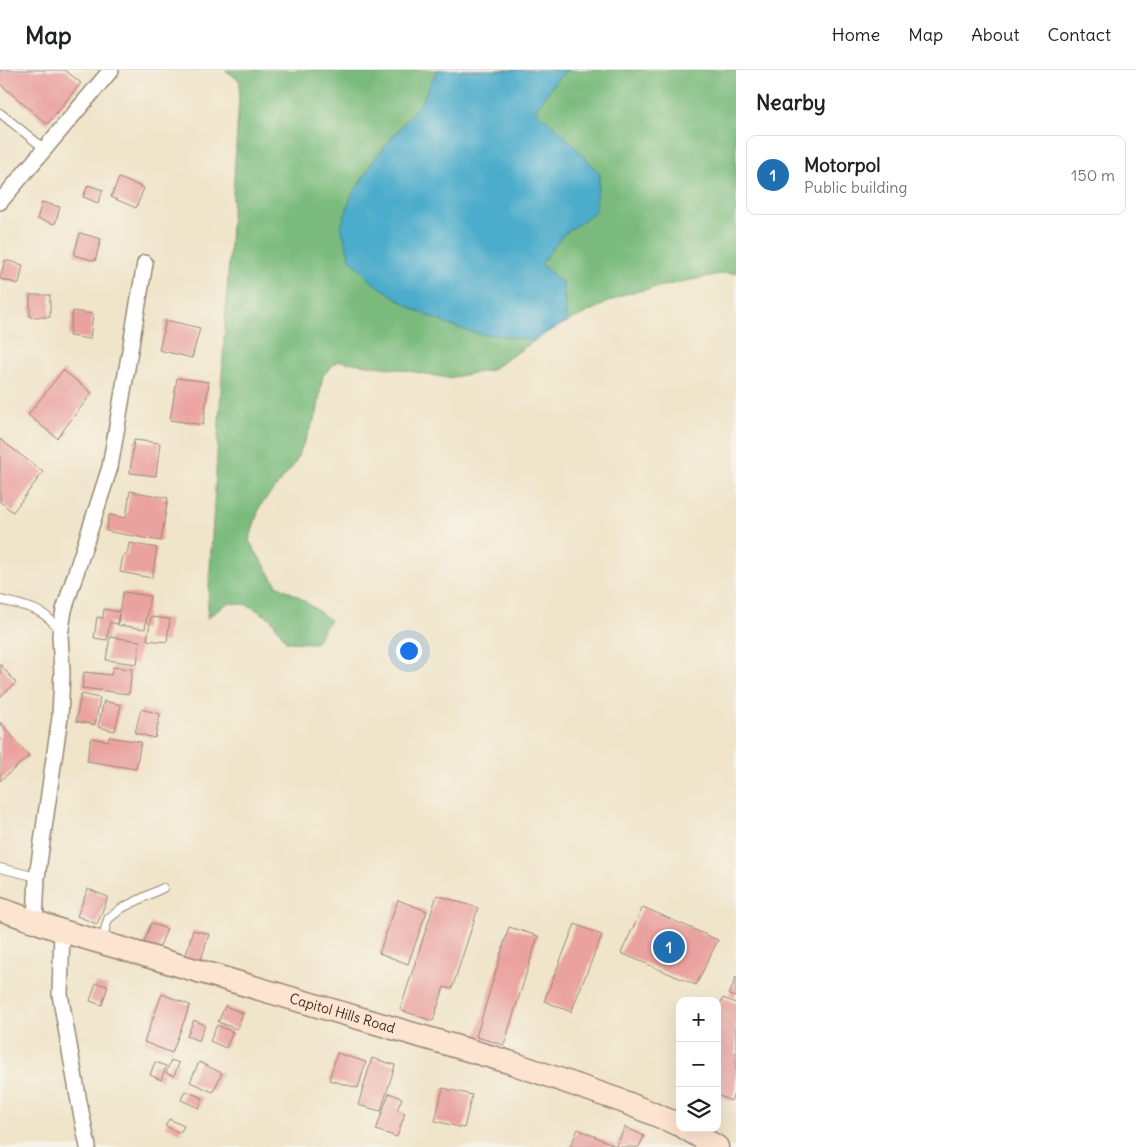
<!DOCTYPE html>
<meta charset="utf-8">
<style>
:root{--surface:#fff;--page:#f6f6f6;--text:#202124;--muted:#757577;--line:#e0e0e0;--accent:#1f6fb2}
body{margin:0;font-family:Delius,sans-serif;background:var(--page);color:var(--text)}
.controls{position:absolute;right:15px;bottom:15px;display:grid;overflow:hidden;border-radius:10px;box-shadow:0 5px 20px #0002}
.controls button{width:45px;height:45px;display:grid;place-items:center;padding:0;border:0;border-bottom:1px solid var(--line);background:var(--surface);color:var(--text);font:25px sans-serif}
.you{position:absolute;left:408px;top:580px;width:18px;height:18px;margin:-12px;border:4px solid #fff;border-radius:50%;background:#1a73e8;box-shadow:0 0 0 8px #1a73e833}
.badge{display:grid;place-items:center;width:32px;height:32px;border-radius:50%;background:var(--accent);color:#fff;font-size:16px;font-weight:700}
.pin{position:absolute;translate:-50% -50%;border:2px solid #fff;box-shadow:0 1px 5px #0006}
.list{margin:0;padding:0;list-style:none}
h2{display:flex;justify-content:space-between;align-items:center;height:65px;margin:0;padding:0 20px;font-size:21px}
h2 small{font-size:16px;font-weight:400;color:var(--muted)}
.list li{display:grid;grid-template-columns:32px 1fr auto;gap:15px;align-items:center;box-sizing:border-box;height:80px;margin:0 10px 10px;padding:0 10px;border:1px solid var(--line);border-radius:10px}
.list b{display:block;font-size:19px;white-space:nowrap}
.list p{margin:0;font-size:16px;white-space:nowrap;color:var(--muted)}
.list em{font-size:16px;font-style:normal;color:var(--muted)}
.icon{flex:none;width:28px;height:28px;fill:none;stroke:currentColor;stroke-width:2;stroke-linecap:round;stroke-linejoin:round}
.map{position:relative;flex:none;width:736px;height:1077px;overflow:hidden}
header{display:flex;align-items:center;gap:30px;box-sizing:border-box;height:70px;padding:0 25px;background:var(--surface);border-bottom:1px solid var(--line)}
header strong{font-size:24px}
nav{display:flex;gap:28px;margin-inline-start:auto;font-size:18px}
main{display:flex}
aside{flex:1;background:var(--surface)}
.map>svg:first-child{display:block}
.forest{fill:#7abb7d;stroke:#5a724e}
.water{fill:#4caccb;stroke:#446b74}
.building{fill:#eaa2a0}
.lines{fill:none;stroke-linecap:round;stroke-linejoin:round}
.lane-casing{stroke:#968774;stroke-width:10}
.street-casing{stroke:#968774;stroke-width:18}
.secondary-casing{stroke:#968774;stroke-width:25}
.lane{stroke:#fff;stroke-width:8}
.street{stroke:#fff;stroke-width:15}
.secondary{stroke:#fde4d0;stroke-width:22}
.labels{text-anchor:middle;stroke-width:4;stroke-linejoin:round;paint-order:stroke}
.street-label{font-size:14px;fill:#3b2a1e;stroke:#f7f3e8}
</style>
<header>
<strong>Map</strong>
<nav><a>Home</a><a>Map</a><a>About</a><a>Contact</a></nav>
</header>
<main>
<div class="map">
<svg width="736" height="1077" viewBox="0 0 736 1077">
<rect width="100%" height="100%" fill="#f7f3e8"/>
<filter id="ink" filterUnits="userSpaceOnUse"><feTurbulence type="fractalNoise" baseFrequency=".02" numOctaves="2"/><feDisplacementMap in="SourceGraphic" scale="10" xChannelSelector="R" yChannelSelector="G"/><feConvolveMatrix kernelMatrix="1 2 1 2 8 2 1 2 1" color-interpolation-filters="sRGB"/></filter>
<filter id="wash" filterUnits="userSpaceOnUse"><feTurbulence type="fractalNoise" baseFrequency=".0096" numOctaves="4" result="noise"/><feDisplacementMap in="SourceGraphic" scale="20" xChannelSelector="R" yChannelSelector="G"/><feGaussianBlur stdDeviation="1.12" result="paint"/><feColorMatrix in="noise" values="0 0 0 0 0 0 0 0 0 0 0 0 0 0 0 0 0 1.4 0 .05"/><feComposite in="paint" operator="in"/></filter>
<g filter="url(#wash)">
<rect width="100%" height="100%" fill="#f0e4c9"/>
<polygon class="forest" points="225,0 736,0 736,203 725,203 625,224 549,261 491,300 448,308 398,299 338,291 323,305 317,343 294,395 260,436 249,471 277,515 299,527 330,550 315,573 287,572 270,548 248,535 228,533 207,548 240,11"/>
<polygon class="water" points="437,0 569,0 559,7 535,40 562,63 600,104 595,142 563,165 541,194 563,213 567,252 549,261 534,271 498,265 480,264 451,256 413,239 372,212 350,188 341,157 351,127 373,91 422,31"/>
<g id="blocks">
<g class="building">
<polygon points="0,0 65,0 81,13 47,54 0,14"/>
<polygon points="119,108 144,118 136,138 111,127"/>
<polygon points="88,115 103,120 98,133 83,127"/>
<polygon points="42,132 60,137 55,154 37,149"/>
<polygon points="80,163 101,169 95,191 74,185"/>
<polygon points="5,190 23,195 19,214 0,209"/>
<rect x="30" y="225" width="20" height="22"/>
<polygon points="73,241 93,244 90,269 69,266"/>
<polygon points="166,250 200,258 192,288 159,280"/>
<polygon points="63,300 92,323 57,368 28,345"/>
<polygon points="177,308 209,312 203,355 170,350"/>
<polygon points="0,369 43,402 13,442 0,432"/>
<polygon points="134,370 160,373 156,406 130,403"/>
<polygon points="130,421 168,428 161,471 106,461 109,445 126,448"/>
<polygon points="129,473 157,478 152,508 120,502 123,485 127,485"/>
<polygon points="123,522 150,526 145,559 118,555 119,544 117,554 110,552 107,570 94,568 97,547 103,548 104,539 119,542"/>
<polygon points="151,547 170,549 167,572 147,570"/>
<polygon points="110,567 140,571 137,594 106,590"/>
<polygon points="0,594 16,613 0,627"/>
<polygon points="113,597 132,599 129,624 82,618 84,602 111,605"/>
<polygon points="81,624 100,628 95,655 76,651"/>
<polygon points="104,631 121,635 115,661 98,657"/>
<polygon points="141,639 160,644 155,668 135,663"/>
<polygon points="0,652 29,686 0,711"/>
<polygon points="109,667 141,672 136,699 87,691 91,668 108,671"/>
<polygon points="88,819 108,827 97,854 77,846"/>
<polygon points="437,825 478,838 452,919 444,917 433,951 400,940"/>
<polygon points="398,830 427,841 408,894 379,883"/>
<polygon points="643,837 718,870 696,915 621,883"/>
<polygon points="151,853 167,859 157,883 142,878"/>
<polygon points="575,854 602,865 571,942 544,931"/>
<polygon points="509,857 538,866 504,975 476,967"/>
<polygon points="193,860 209,864 200,893 185,888"/>
<polygon points="736,907 736,927 729,925"/>
<polygon points="96,913 108,916 102,935 90,931"/>
<polygon points="162,924 190,935 172,983 144,972"/>
<polygon points="723,928 736,933 736,1020 731,1031 717,1025 717,941"/>
<polygon points="225,936 243,943 237,959 218,952"/>
<polygon points="194,950 205,955 199,971 187,966"/>
<polygon points="217,955 233,962 226,978 210,971"/>
<polygon points="337,983 366,992 358,1018 329,1010"/>
<polygon points="372,988 395,995 381,1041 358,1035"/>
<polygon points="171,990 179,993 174,1006 166,1003"/>
<polygon points="155,992 166,996 161,1010 150,1005"/>
<polygon points="199,992 222,1003 213,1022 190,1012"/>
<polygon points="443,1018 472,1025 464,1058 435,1051"/>
<polygon points="185,1021 203,1028 199,1038 181,1030"/>
<polygon points="389,1023 402,1028 397,1040 405,1043 397,1067 376,1060"/>
<polygon points="169,1049 184,1056 180,1063 165,1056"/>
<polygon points="625,1057 644,1066 639,1077 570,1077 578,1059 616,1076"/>
</g>
</g>
</g>
<g filter="url(#ink)">
<use href="#blocks" fill-opacity="0" stroke="#968774" stroke-width="1"/>
<g class="lines">
<defs>
<g id="lane">
<polyline points="0,43 45,79"/>
<path d="M0 530C22 535 50 539 59 563"/>
<polyline points="0,798 37,807"/>
<polyline points="102,871 108,849 122,838 163,818"/>
</g>
<g id="street">
<polyline points="0,132 111,0"/>
<polyline points="35,851 37,807 60,647 62,603 60,565 64,540 110,397 145,193"/>
<polyline points="62,861 60,924 79,1032 88,1077"/>
</g>
<g id="secondary">
<path id="s1" d="M0 839 62 861 509 992 622 1031 680 1055"/>
<polyline points="685,1058 717,1077"/>
</g>
</defs>
<use href="#lane" class="lane-casing"/>
<use href="#street" class="street-casing"/>
<use href="#secondary" class="secondary-casing"/>
<use href="#lane" class="lane"/>
<use href="#street" class="street"/>
<use href="#secondary" class="secondary"/>
</g>
</g>
<g class="labels">
<g class="street-label">
<text dy="5" stroke="none"><textPath href="#s1" startOffset="358">Capitol Hills Road</textPath></text>
</g>
</g>
</svg>
<div class="controls">
<button>+</button>
<button>−</button>
<button><svg class="icon" aria-label="layers" viewBox="0 0 24 24"><path d="M12 4l9 5-9 5-9-5zM3 14l9 5 9-5"/></svg></button>
</div>
<div class="you"></div>
<div class="pin badge" style="left:669px;top:877px">1</div>
</div>
<aside>
<h2>Nearby<small></small></h2>
<ul class="list">
<li><span class="badge">1</span><div><b>Motorpol</b><p>Public building</p></div><em>150 m</em></li>
</ul>
</aside>
</main>
